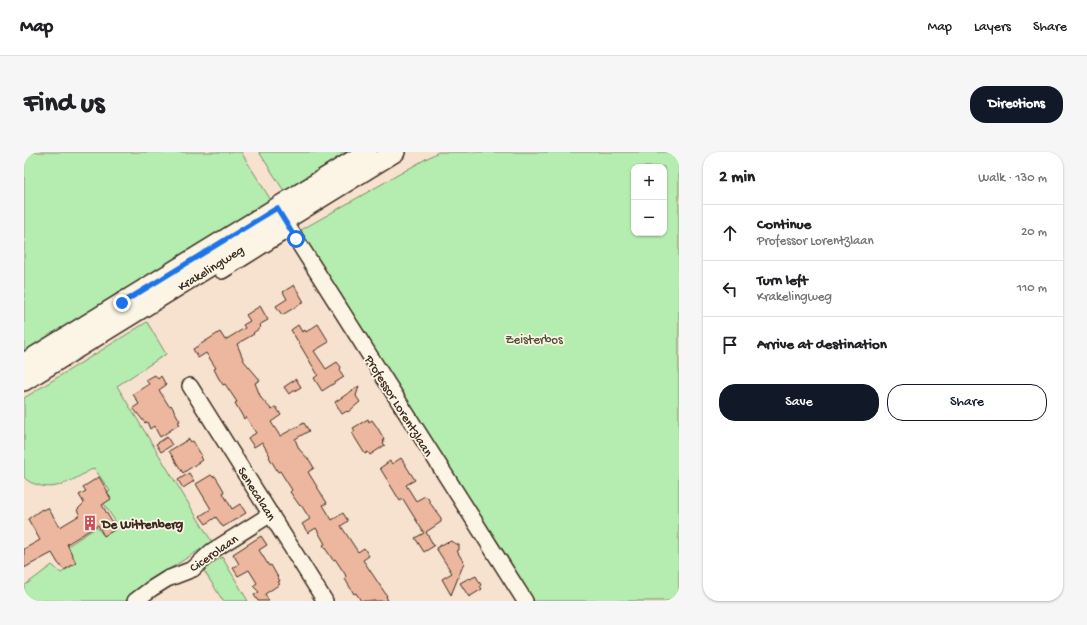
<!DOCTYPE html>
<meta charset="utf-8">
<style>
:root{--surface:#fff;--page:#f6f6f6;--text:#202124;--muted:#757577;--line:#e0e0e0;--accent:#111827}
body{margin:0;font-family:"Gochi Hand",sans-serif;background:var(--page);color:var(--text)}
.controls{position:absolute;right:12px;top:12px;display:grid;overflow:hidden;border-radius:8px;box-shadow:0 1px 3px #0004}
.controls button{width:36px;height:36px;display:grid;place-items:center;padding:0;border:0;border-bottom:1px solid var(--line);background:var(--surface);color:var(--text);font:20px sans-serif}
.stop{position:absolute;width:12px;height:12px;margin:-9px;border:3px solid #1a73e8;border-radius:50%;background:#fff}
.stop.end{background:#1a73e8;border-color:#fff;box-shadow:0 1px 4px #0008}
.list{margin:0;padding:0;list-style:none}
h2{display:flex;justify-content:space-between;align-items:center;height:52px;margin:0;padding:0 16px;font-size:17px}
h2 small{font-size:13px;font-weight:400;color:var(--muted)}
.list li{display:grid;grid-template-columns:26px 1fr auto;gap:12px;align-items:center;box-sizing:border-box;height:56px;padding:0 16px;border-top:1px solid var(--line)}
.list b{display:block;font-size:15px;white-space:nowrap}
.list p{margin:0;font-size:13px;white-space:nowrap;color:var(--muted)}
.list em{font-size:13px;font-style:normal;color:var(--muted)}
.actions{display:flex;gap:8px;padding:12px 16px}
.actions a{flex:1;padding:9px 0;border:1px solid var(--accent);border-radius:16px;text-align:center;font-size:14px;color:var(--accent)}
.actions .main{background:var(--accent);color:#fff}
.icon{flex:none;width:22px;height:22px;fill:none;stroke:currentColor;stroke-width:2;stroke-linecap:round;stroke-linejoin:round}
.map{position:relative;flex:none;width:655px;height:449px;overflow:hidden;border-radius:16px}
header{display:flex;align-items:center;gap:24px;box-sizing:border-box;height:56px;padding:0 20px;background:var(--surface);border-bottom:1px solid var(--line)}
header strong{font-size:19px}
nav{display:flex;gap:22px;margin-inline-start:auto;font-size:14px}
.intro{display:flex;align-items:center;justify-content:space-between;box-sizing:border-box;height:96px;padding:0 24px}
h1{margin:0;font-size:28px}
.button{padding:10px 18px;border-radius:16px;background:var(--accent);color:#fff;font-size:14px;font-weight:700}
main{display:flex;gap:24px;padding:0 24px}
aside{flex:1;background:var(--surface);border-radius:16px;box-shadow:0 1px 3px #0004}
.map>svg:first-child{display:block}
.green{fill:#b5ecaf;stroke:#788b66;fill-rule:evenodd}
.building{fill:#ecb79e;stroke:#3b2a1e}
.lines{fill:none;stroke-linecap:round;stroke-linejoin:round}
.minor-casing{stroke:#3b2a1e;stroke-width:18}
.major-casing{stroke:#3b2a1e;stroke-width:22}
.minor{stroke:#fcf5e5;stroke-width:15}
.major{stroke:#fcf5e5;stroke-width:19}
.route{stroke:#1a73e8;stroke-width:5}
.labels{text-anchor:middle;stroke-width:3.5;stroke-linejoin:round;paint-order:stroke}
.street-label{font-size:13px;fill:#3b2a1e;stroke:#fcf5e5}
.park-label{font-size:13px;fill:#53513b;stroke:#fcf5e5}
.poi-label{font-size:13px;font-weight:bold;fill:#3b2a1e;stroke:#fcf5e5;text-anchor:start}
</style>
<header>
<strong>Map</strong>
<nav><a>Map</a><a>Layers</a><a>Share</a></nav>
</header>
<div class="intro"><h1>Find us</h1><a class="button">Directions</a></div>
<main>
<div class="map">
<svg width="655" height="449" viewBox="0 0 655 449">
<rect width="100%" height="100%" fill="#f7e2d0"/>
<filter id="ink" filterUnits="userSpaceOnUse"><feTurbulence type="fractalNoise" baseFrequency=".025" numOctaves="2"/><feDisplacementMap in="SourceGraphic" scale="8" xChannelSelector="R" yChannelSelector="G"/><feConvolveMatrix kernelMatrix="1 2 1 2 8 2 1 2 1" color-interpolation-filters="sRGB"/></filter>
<g filter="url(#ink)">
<g class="green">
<polygon points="0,0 217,0 250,53 0,207"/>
<polygon points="235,0 323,0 260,39"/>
<path d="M414 0H655V449H504L274 82 278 80 277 78ZM610 15H640V81H610Z"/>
<path d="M123 170 142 202 93 234 188 390 125 430 105 449H0V434L28 413 37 421 52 411 42 395 73 375 78 382 93 372 76 346 86 339 70 316C53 325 34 340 14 333 8 331 4 330 0 325V246Z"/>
<polygon points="198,405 224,449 199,449 179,417"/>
</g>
<g class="building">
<polygon points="270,133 280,150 258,163 252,154 263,147 259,140"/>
<polygon points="236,154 244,168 235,173 236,176 229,181 230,182 213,192 220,209 231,222 236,228 231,231 237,246 248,258 252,255 257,263 247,270 256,284 280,271 285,279 271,287 275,297 286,309 290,316 284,320 303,351 299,353 308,368 319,361 324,369 317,374 334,400 340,396 345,404 339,408 363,444 362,444 364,449 337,449 332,441 330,442 321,427 322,425 321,422 311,407 309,408 299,393 301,392 292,376 284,381 278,372 286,367 277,353 276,354 266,340 268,338 256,319 254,320 245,305 246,304 238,290 230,295 224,286 232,281 222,265 220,267 211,251 213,250 201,232 199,233 194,225 190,217 192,216 182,201 174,206 169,197 196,180 201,188 221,176 219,173 226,169 222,163"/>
<polygon points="294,172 305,190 290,199 302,217 313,210 317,215 316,219 320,225 298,239 290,226 294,223 267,178 274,173 278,180 281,178 282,180"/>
<polygon points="131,223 134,227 137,224 142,233 135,238 145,254 147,253 156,269 154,270 156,272 136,285 130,274 126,277 123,270 121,271 109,256 115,252 109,242 125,232 122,228"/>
<polygon points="272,227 277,235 265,242 260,235"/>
<polygon points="335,234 332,244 336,250 324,260 323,259 318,262 311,250"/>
<polygon points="344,267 345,270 348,268 353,275 360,287 359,288 360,290 359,291 361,293 346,303 344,300 341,302 328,281 331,279 329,276"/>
<polygon points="143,285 148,293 137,300 132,292"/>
<polygon points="165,287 167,290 169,289 173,296 178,304 176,305 178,308 159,321 145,299"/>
<polygon points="377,306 391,328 382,333 392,349 401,344 404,346 406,351 417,366 417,370 402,380 410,394 400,400 391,386 400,381 379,347 376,349 356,316 366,309 368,312"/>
<polygon points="165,321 170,329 159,336 154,328"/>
<polygon points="187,323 189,325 191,324 196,332 200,339 199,341 208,357 216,352 222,361 199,375 192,365 182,372 176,364 187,357 172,332"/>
<polygon points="75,325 84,340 83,340 87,347 78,353 92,377 80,384 74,373 43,392 52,411 40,418 34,411 28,401 0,416 0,397 16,388 4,367 18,357 19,358 24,356 36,375 56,363 53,358 60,351 55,343 62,339 59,335"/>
<polygon points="237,384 243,393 235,398 245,414 247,413 256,429 254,430 256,432 241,442 245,449 234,449 230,443 235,440 229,434 233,431 225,418 214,424 209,416 215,412 209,402"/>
<polygon points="426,389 435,393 435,398 433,399 440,411 427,443 418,427 428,421 412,396 423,390 424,391"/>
<polygon points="452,424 457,433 456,434 458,437 445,445 436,431 445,426 446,427"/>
</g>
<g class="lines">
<defs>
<g id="minor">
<polyline points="255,60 501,449"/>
<polyline points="198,119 265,77"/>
<polyline points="166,234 301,449"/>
<polyline points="111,449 127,437 143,427 169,417 188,399 247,362"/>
</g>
<g id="major">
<polyline points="0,211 343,0"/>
<polyline points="0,229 371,0"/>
</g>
</defs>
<use href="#minor" class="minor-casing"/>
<use href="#major" class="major-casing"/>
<use href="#minor" class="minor"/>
<use href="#major" class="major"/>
</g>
</g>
<g class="lines" filter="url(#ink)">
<polyline class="route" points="98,151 253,56 272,87"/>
</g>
<defs>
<symbol id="building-bare" viewBox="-9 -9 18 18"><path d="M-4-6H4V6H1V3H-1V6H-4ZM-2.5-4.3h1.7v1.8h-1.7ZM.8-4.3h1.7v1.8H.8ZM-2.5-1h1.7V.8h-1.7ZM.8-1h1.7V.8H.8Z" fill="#d1495b" stroke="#fcf5e5" stroke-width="2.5" paint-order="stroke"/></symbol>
</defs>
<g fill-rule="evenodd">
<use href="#building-bare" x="55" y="360" width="22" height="22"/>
</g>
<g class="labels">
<g class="street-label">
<text transform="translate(186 115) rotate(-32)" y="5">Krakelingweg</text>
<text transform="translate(376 253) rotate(58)" y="5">Professor Lorentzlaan</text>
<text transform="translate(234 341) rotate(58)" y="5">Senecalaan</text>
<text transform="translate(189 400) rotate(-35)" y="5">Cicerolaan</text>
</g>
<g class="park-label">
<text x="510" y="191">Zeisterbos</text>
</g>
<g class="poi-label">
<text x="78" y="376">De Wittenberg</text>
</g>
</g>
</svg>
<div class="controls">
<button>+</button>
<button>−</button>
</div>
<div class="stop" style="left:272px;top:87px"></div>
<div class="stop end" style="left:98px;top:151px"></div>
</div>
<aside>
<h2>2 min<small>Walk · 130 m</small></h2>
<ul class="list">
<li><svg class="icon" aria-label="ahead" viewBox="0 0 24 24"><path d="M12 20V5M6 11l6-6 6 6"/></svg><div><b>Continue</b><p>Professor Lorentzlaan</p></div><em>20 m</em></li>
<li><svg class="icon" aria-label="left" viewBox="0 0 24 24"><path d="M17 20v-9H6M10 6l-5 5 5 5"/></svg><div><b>Turn left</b><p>Krakelingweg</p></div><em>110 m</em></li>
<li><svg class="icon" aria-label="arrive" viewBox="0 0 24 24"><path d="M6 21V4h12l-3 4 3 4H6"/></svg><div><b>Arrive at destination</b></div></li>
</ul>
<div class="actions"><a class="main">Save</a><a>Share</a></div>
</aside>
</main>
